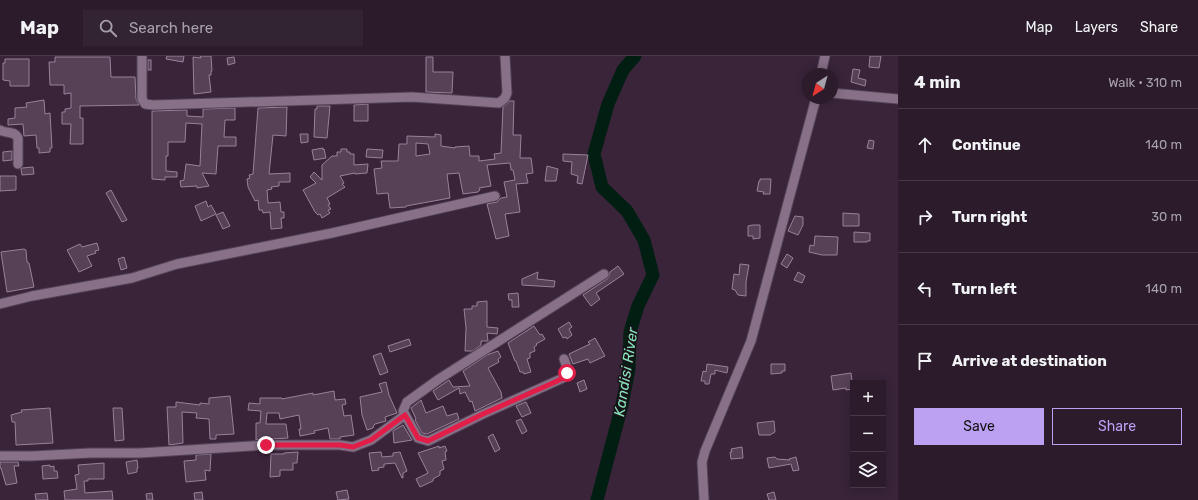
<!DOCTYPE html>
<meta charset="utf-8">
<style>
:root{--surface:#2b1b2b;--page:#332433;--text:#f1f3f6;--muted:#a6a1a9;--line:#473947;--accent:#bca0f2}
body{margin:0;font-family:Rubik,sans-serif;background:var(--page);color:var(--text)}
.controls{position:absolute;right:12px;bottom:12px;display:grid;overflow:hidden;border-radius:0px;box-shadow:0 2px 10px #0003}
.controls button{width:36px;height:36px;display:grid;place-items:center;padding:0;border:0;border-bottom:1px solid var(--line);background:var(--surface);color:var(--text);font:20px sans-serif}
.compass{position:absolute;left:802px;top:12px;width:36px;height:36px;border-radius:50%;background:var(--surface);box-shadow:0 2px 10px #0003;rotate:216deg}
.stop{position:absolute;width:12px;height:12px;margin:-9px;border:3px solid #e11d48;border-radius:50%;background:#fff}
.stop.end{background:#e11d48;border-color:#fff;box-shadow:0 1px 4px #0008}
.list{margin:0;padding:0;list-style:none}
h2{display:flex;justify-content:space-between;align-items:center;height:52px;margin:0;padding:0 16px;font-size:17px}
h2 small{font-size:13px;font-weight:400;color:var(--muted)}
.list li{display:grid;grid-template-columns:26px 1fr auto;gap:12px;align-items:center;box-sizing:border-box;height:72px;padding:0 16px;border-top:1px solid var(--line)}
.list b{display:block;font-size:15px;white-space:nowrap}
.list em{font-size:13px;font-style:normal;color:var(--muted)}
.actions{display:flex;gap:8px;padding:12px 16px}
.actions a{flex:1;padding:9px 0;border:1px solid var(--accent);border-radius:0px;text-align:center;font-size:14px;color:var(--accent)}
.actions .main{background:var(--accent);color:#111}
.icon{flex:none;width:22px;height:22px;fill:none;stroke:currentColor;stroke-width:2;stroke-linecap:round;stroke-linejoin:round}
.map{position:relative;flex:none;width:898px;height:444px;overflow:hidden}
header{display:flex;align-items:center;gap:24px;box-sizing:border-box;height:56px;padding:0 20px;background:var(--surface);border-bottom:1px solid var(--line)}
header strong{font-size:19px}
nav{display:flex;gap:22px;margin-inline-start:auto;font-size:14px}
.search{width:280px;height:36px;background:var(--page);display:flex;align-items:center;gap:10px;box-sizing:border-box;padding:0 14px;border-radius:0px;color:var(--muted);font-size:15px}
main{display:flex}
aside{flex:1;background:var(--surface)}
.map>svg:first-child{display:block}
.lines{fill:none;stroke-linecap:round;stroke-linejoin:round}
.river{stroke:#001e11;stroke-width:13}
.building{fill:#574157;stroke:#99819a;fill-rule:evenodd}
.minor-casing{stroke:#534354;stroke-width:11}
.minor{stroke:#887088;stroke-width:9}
.route{stroke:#e11d48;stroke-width:5}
.labels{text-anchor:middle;stroke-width:3;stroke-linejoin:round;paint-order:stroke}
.water-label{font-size:15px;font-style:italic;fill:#86e1b6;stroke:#1a111b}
</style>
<header>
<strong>Map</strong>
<div class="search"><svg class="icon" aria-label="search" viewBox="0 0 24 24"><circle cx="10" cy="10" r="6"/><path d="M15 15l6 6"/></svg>Search here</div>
<nav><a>Map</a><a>Layers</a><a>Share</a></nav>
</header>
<main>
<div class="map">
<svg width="898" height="444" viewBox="0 0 898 444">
<rect width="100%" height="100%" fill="#392439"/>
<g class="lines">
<polyline class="river" points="597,444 622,349 629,313 630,276 638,250 653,219 644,184 627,155 602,131 594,98 608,48 623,14 635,0"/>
</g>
<g class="building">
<polygon points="167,0 184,0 183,6 166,3"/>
<polygon points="200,0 211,0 212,15 211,15 211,19 209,19 211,36 194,38 193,1 201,2"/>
<polygon points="870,0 881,0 879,12 869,11"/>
<polygon points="55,1 110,1 111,21 135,21 136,43 139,49 80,50 80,62 83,62 83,88 70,88 71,68 62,68 62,56 65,56 65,53 71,52 71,37 64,38 64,29 50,29 49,6 55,6"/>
<polygon points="234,1 235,7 228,9 227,2"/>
<polygon points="426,1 433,1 433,16 453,16 452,37 426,36"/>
<polygon points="5,3 29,3 29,30 10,30 10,25 3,24 3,7 5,7"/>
<rect x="148" y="4" width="3" height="10"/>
<polygon points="853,13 860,14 858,22 866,24 865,30 851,26"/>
<polygon points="44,44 45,58 50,57 52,92 50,92 50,96 39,97 39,92 37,92 36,79 24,80 23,68 8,69 8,63 15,62 15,52 27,51 26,47"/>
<path d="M510 45H514L513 79H521L520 102H531L533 117 526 118 528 127 516 128 520 156 505 158 509 180 496 183 487 148 497 146 501 142 507 141 504 126 515 124 513 114H511L510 107 487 109 491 130 479 132 480 134 478 136 463 138 459 117 447 118 450 142 406 150V151L390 152 388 137 377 138 374 113 382 112 381 105H398L399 88H407V80L435 81V78L441 79V90L455 92V91L469 90 470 100H479V105L495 103 494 98 501 97 503 51ZM416 87 428 88 430 98 416 100Z"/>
<polygon points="368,48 368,65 354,65 354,49"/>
<polygon points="317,50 330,50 327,82 314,81 315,53 317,53"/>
<polygon points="287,51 286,80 273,79 269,118 290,117 290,126 279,126 279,130 271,131 272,133 267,134 268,147 280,146 281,156 284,156 284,162 281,162 282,172 271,173 270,156 263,157 262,154 259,154 258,144 255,145 248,131 247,123 250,122 249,119 253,118 258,52"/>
<polygon points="235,52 235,64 225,64 224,81 236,81 236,90 218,90 216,118 202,117 209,130 197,132 197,130 181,131 180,125 184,124 186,108 200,110 202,68 186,67 185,86 168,86 168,100 166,100 166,115 177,116 177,121 165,121 165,124 152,123 152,55 187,54 187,60 203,61 203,53"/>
<polygon points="300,78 308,78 308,86 301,87"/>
<polygon points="869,84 874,85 873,93 867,92"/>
<polygon points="323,92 323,94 324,93 326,102 314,104 312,94"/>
<polygon points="341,93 347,93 347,96 350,96 350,98 354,98 354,109 368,108 367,117 355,118 355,117 340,120 344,127 342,128 345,131 327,142 330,148 328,149 331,153 328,154 330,157 322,162 320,158 318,159 315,156 303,134 316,127 310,121 314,116 322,124 322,109 332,100 337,100 337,96 341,96"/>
<polygon points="367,93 383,94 382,102 366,101"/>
<polygon points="12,95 12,104 3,105 3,96"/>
<polygon points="563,98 588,99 582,128 577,127 578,120 571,118 572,106 563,105"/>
<polygon points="547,110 558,113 556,125 545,125"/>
<polygon points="33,111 34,118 22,119 21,113 22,112"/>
<polygon points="0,120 16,120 16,134 0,135"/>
<polygon points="760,123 771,123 770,138 763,138 764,136 757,135 759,125 760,125"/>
<polygon points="111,134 127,164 122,166 106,137"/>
<polygon points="206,145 208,151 211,149 216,158 201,165 195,150"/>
<polygon points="223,156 230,170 223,173 216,159"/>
<polygon points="843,157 859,158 859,170 843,170"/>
<polygon points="795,160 803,161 803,169 798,179 788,175"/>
<polygon points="753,169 760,169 760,182 753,183 753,180 748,180 748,170"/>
<polygon points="854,176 870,177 870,185 867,185 867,186 854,186"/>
<polygon points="815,180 838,181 837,199 822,199 809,196 810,189 814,190"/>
<polygon points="97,187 99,194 95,195 96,197 87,200 92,210 79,216 67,194 80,188 82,191"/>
<polygon points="24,193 26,194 27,206 29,207 34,231 7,236 1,196"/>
<polygon points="787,198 793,202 787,212 781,208"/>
<polygon points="124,201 127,212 121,214 118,203"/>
<polygon points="740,208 749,209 746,226 746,240 738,239 735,234 732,233 734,218 739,219"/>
<polygon points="618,210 624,218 596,237 600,243 591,250 583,239 607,223 609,220 610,216"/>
<polygon points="538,216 537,223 555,225 554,231 522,229 522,223"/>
<polygon points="798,216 805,220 802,227 794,224"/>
<polygon points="518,237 519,251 512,251 512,244 509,244 508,238"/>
<polygon points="487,245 487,271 498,272 497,278 487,277 488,285 481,285 481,289 473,295 465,295 466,272 464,253 472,253 472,250 477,250 477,246"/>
<polygon points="569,266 572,271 569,273 572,279 567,283 566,281 563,282 558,273"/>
<polygon points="534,270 540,279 542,278 545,283 536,288 537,289 534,291 535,295 530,297 530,302 527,303 531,316 524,318 523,316 520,316 516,305 515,305 508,287"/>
<polygon points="595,282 605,300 590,307 588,303 573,308 569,298 590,288 588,286"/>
<polygon points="409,283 411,289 390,296 388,290"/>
<polygon points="498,295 501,301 498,303 499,306 488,312 501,336 502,342 475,355 472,345 470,346 465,336 460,338 459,332 438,344 433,335 449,324 453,331 470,330 463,315 487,299"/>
<polygon points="381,297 388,316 380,319 373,300"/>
<polygon points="707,308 728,311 727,317 715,314 715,318 711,318 709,328 705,328 705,325 701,325 703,315 706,316"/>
<polygon points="771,308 785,308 785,315 782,315 782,317 771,318"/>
<polygon points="851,317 853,333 846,334 846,332 833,334 831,320"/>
<polygon points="584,324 587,333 580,336 577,327"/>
<polygon points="386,326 389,339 397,357 385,361 386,365 375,368 374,369 373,372 367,374 362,359 360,341 382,336 379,328"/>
<polygon points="334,335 335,344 345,343 346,348 342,349 344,360 351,359 354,379 340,381 340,383 330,383 328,372 314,375 315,377 300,380 299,373 301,373 299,359 280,363 279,357 267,357 266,368 286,368 288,382 256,384 256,367 260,367 261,355 248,354 249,347 260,348 260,342 282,342 282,343 313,337 313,339"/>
<polygon points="230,340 234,378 216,379 216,383 210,383 209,363 196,362 197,357 182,356 183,387 169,389 167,351 176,351 176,346 200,349 200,347 209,348 209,342"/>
<polygon points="421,344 426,357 443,350 447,360 457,357 459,363 427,378 422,377 415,364 416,363 411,352"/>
<polygon points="526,346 531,357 522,361 516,350"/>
<polygon points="50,352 53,387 16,389 15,366 12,366 11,359 22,356 21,354"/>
<polygon points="113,352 122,352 124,384 115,385"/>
<polygon points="521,363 527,375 522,378 516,365"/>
<polygon points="774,365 775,376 770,379 759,379 757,367"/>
<polygon points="403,369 412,384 394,387 393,375"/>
<polygon points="493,378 500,393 495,396 488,381"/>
<polygon points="439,390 439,392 445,390 447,395 445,396 446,404 442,405 444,413 440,415 440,419 433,423 433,425 420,431 416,423 428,417 418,397"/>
<polygon points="742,391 743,402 731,403 730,396 732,396 731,393"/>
<polygon points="298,396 297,407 293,407 293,414 280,414 280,420 270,421 271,398 284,398 284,397"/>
<polygon points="381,396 382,401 393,400 393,397 400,396 407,415 403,417 403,422 402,422 395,407 384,408 384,411 378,412 379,414 372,415 369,397"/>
<polygon points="211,398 210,415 205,414 206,424 186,426 184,405 196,404 196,399"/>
<polygon points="775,401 777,403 790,404 789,403 796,401 799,414 793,415 791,408 769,412 767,402"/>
<polygon points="137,404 138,412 137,412 137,416 128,418 126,406"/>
<polygon points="0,406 18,406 19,410 14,410 17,427 6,429 1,412 0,412"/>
<polygon points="104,407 104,423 88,423 88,425 84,425 85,437 112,435 113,444 65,444 64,435 77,433 75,419 79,418 78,409"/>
<polygon points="50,409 50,411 54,410 54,415 57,415 58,422 43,423 42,410"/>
<polygon points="347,434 349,443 338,444 336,436"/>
<polygon points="202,436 203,444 195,444 194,437"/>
<polygon points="774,436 776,444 769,444 767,438"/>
<polygon points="47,437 48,444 36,444 35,438"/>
<polygon points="152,437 153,444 147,444 146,438"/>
</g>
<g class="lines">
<defs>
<g id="minor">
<polyline points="142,0 142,43 145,48 153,49 412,41 499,47 505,42 507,37 505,0"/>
<polyline points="821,18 825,0"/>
<polyline points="832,37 898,43"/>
<path d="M0 74C6 78 14 74 18 82V108"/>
<polyline points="0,248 32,240 132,222 177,208 332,177 495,140"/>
<polyline points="564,303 568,314 563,322 483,358 428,385 418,382 403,355 407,346 439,323 604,218"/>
<polyline points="0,400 32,400 90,397 140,397 266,389 340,389 353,391 371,384 405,359"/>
<polyline points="704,444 702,406 705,395 751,285 816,42"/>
</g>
</defs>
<use href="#minor" class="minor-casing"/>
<use href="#minor" class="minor"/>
</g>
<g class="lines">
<polyline class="route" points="266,389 340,389 353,391 371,384 405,359 418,382 428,385 483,358 555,326 563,322 567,317"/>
</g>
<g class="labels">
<g class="water-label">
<text transform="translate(626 316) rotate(-81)" y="5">Kandisi River</text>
</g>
</g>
</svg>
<div class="controls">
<button>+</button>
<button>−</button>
<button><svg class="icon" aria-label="layers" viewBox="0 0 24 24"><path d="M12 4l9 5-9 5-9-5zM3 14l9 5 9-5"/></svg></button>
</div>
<svg class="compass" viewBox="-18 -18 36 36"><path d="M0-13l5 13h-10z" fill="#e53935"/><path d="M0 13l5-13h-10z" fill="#a6a1a9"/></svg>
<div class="stop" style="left:567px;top:317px"></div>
<div class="stop end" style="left:266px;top:389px"></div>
</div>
<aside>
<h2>4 min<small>Walk · 310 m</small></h2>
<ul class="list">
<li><svg class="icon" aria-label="ahead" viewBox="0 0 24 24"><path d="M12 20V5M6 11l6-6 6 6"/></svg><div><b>Continue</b></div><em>140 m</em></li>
<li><svg class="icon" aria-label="right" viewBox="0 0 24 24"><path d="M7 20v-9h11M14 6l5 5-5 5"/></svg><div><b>Turn right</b></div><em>30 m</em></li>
<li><svg class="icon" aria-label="left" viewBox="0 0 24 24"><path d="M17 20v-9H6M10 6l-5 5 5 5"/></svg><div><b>Turn left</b></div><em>140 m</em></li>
<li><svg class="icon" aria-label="arrive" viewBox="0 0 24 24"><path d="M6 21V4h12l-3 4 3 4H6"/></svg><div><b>Arrive at destination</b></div></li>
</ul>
<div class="actions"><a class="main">Save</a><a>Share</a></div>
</aside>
</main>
